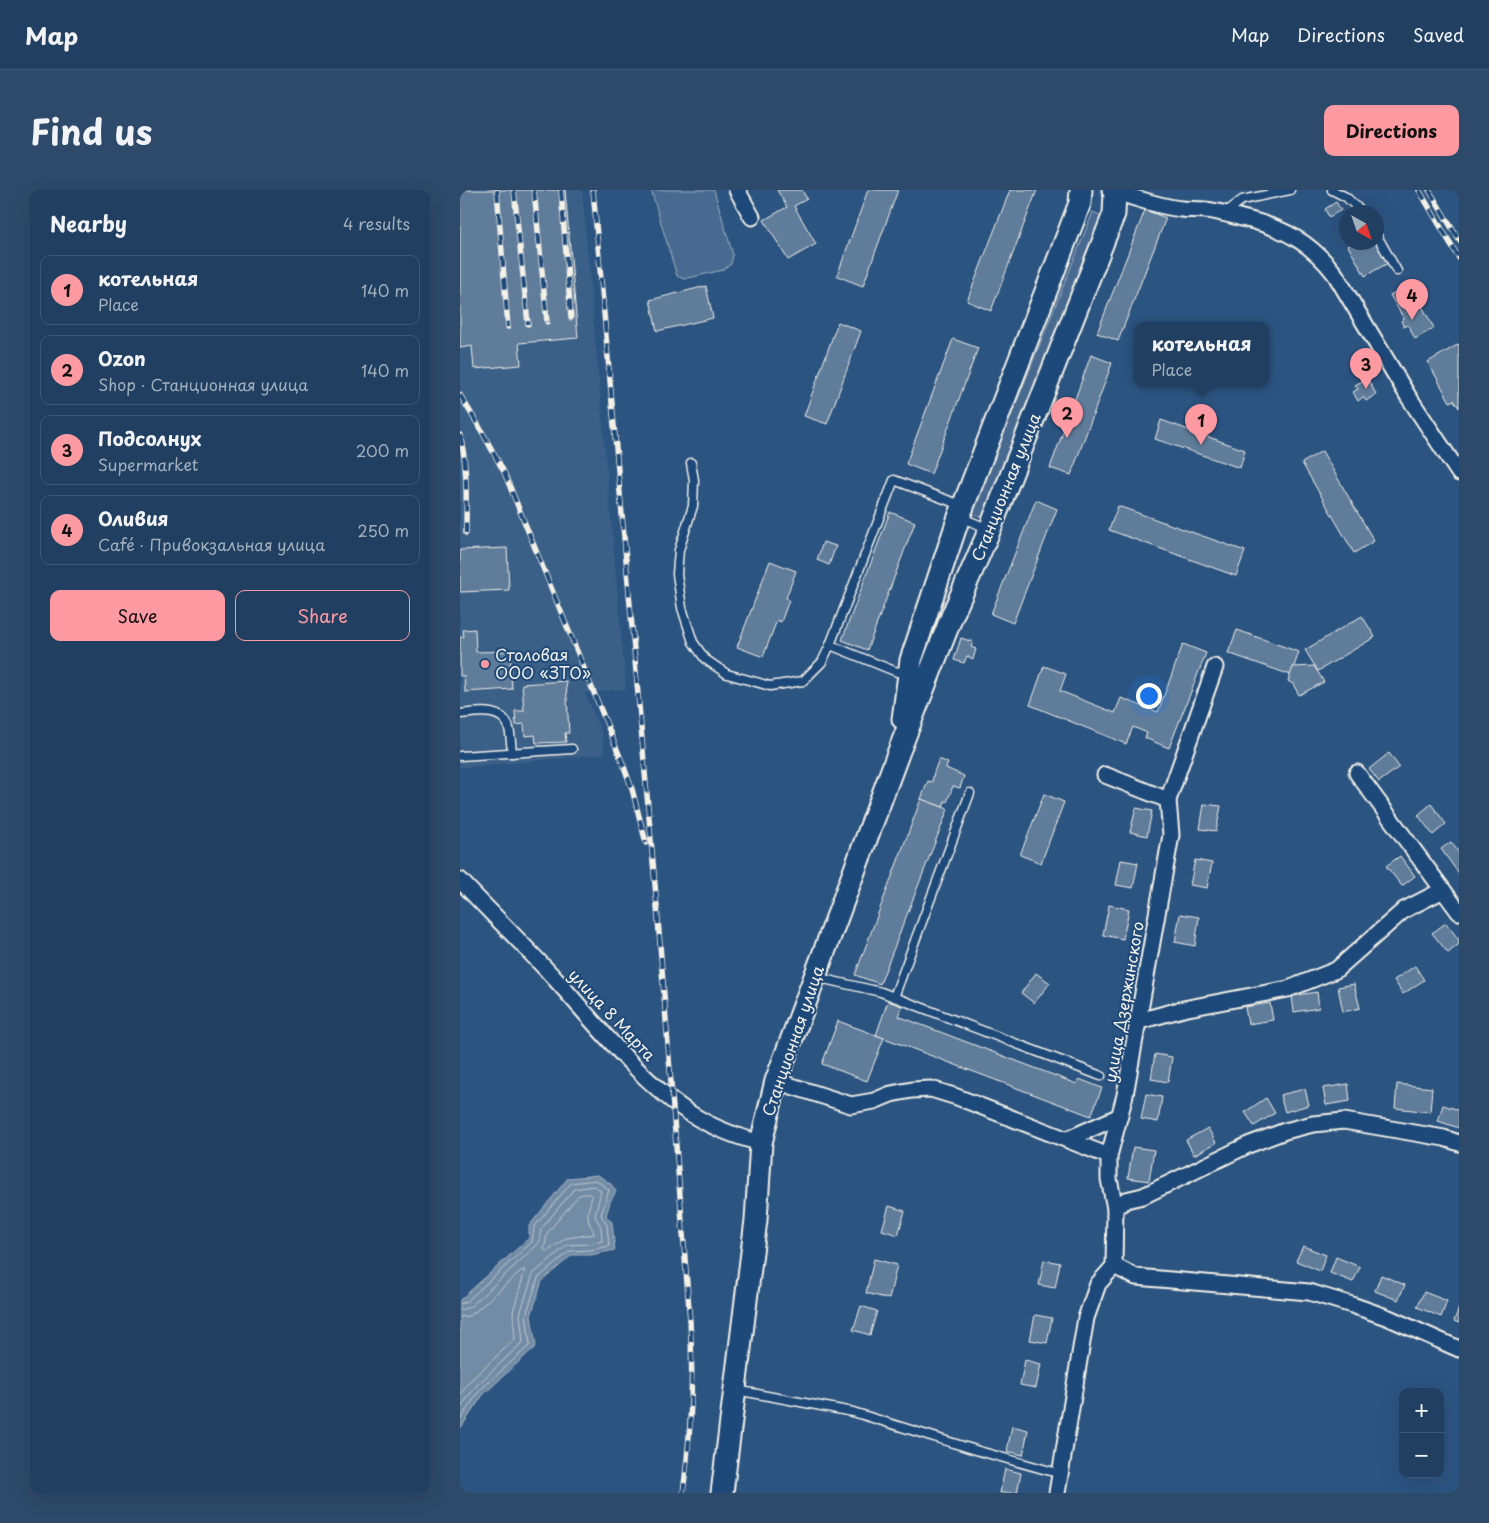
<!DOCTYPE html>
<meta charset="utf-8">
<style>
:root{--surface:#213f61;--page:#2d4a6a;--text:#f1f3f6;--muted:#a2afbd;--line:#3e5876;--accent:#ff9aa2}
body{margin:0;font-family:"Playpen Sans",sans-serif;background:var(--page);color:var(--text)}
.controls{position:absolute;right:15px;bottom:15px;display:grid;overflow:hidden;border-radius:10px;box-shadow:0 5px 20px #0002}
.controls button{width:45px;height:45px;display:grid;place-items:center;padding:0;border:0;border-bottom:1px solid var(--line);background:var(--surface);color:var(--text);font:25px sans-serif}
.compass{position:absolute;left:879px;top:15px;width:45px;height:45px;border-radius:50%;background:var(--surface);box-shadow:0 5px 20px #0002;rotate:140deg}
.you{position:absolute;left:688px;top:505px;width:18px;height:18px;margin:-12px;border:4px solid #fff;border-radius:50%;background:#1a73e8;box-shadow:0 0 0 8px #1a73e833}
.badge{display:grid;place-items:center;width:32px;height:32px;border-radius:50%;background:var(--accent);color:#111;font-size:16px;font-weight:700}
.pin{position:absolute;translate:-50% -41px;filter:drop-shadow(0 1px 2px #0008)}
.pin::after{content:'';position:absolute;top:26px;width:18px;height:15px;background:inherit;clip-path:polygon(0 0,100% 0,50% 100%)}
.popup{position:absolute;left:674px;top:132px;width:135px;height:65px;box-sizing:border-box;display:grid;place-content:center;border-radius:10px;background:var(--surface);filter:drop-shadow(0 1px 4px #0005);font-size:16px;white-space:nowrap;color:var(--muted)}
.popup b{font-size:19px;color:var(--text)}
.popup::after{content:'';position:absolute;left:50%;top:100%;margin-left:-10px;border:10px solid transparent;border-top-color:var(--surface)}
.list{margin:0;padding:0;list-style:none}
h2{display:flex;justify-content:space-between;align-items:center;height:65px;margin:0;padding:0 20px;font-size:21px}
h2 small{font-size:16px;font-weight:400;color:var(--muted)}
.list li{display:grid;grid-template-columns:32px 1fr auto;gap:15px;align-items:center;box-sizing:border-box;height:70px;margin:0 10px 10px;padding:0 10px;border:1px solid var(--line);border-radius:10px}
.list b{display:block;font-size:19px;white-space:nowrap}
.list p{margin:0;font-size:16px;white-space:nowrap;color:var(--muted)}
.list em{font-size:16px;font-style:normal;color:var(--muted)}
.actions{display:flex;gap:10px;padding:15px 20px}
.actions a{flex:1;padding:11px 0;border:1px solid var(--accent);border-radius:10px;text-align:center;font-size:18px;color:var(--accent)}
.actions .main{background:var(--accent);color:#111}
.map{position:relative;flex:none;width:999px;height:1303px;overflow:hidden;border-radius:10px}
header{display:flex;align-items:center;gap:30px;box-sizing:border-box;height:70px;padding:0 25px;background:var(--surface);border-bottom:1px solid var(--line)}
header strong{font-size:24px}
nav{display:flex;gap:28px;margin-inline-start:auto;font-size:18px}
.intro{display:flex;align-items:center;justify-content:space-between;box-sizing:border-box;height:120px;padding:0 30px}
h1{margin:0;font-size:35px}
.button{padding:12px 22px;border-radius:10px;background:var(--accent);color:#111;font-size:18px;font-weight:700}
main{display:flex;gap:30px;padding:0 30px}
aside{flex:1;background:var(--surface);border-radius:10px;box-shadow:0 5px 20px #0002}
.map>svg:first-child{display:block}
.built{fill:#3b6088}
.green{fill:#496b90;stroke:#9eaebc}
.water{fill:#738ca6;stroke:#a7b4c0}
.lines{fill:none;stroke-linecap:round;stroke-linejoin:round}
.shore{stroke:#c0c9ce;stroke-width:1}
.building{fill:#5e7b9a;stroke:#f4f1e8}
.lane-casing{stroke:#f4f1e8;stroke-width:11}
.street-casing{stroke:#f4f1e8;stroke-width:19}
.secondary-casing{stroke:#f4f1e8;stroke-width:25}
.lane{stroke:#1f4a7a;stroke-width:8}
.street{stroke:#1f4a7a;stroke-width:15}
.secondary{stroke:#1f4a7a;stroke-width:21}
.rail-casing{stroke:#f4f1e8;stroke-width:5.5}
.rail{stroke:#1f4a7a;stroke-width:4;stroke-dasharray:11;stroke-linecap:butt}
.poi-dot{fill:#ff9aa2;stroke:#1f4a7a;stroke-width:2}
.labels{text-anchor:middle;stroke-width:4;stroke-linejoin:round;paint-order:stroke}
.street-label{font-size:16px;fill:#f4f1e8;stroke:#1f4a7a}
.poi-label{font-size:16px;fill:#f4f1e8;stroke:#1f4a7a;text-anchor:start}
</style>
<header>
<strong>Map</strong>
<nav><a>Map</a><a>Directions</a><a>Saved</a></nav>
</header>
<div class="intro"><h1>Find us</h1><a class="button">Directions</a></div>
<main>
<aside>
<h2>Nearby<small>4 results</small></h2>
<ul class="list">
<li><span class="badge">1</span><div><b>котельная</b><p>Place</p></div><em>140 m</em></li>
<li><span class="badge">2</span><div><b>Ozon</b><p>Shop · Станционная улица</p></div><em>140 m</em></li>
<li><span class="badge">3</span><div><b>Подсолнух</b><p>Supermarket</p></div><em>200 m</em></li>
<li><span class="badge">4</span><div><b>Оливия</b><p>Café · Привокзальная улица</p></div><em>250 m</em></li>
</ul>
<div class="actions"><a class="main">Save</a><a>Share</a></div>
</aside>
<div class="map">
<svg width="999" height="1303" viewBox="0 0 999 1303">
<rect width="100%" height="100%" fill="#2c5481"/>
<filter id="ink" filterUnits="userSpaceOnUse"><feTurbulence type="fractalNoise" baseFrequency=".02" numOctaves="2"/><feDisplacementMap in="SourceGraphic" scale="10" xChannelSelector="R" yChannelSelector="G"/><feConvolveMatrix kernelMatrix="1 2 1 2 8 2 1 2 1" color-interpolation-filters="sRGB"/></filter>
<g filter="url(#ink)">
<polygon class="built" points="0,0 122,0 166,499 125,503 142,543 145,564 0,578"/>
<g class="green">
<polygon points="191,0 254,0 273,65 271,74 263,80 224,89 217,86"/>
<polygon points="633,22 644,27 525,329 512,323"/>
</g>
<polygon class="water" points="138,985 151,994 156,1001 150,1012 146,1026 152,1032 155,1060 131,1065 112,1065 82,1091 71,1126 76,1156 23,1205 0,1239 0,1110 69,1048 69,1036 108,988"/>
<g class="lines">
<g class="shore">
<path d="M123 1004H130L132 1006C130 1015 126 1024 129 1032 131 1038 134 1039 134 1044L106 1048 88 1061H86L84 1059 88 1042 118 1006Z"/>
<polyline points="0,1114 6,1112 72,1052 74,1037 111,993 136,990 149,1000 141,1025 147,1035 149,1056 130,1060 110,1061 78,1088 66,1125 70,1155 19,1201 0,1230"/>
<polyline points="0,1120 10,1117 76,1056 80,1051 81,1039 114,999 134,996 141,1001 135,1026 141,1037 142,1051 129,1054 107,1055 73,1084 60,1124 63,1152 15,1197 0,1219"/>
<polyline points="0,1127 8,1126 15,1122 62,1080 65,1080 53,1122 55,1149 9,1192 0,1205"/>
</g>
</g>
<g class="building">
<polygon points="0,0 105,0 118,148 59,153 61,175 14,179 12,156 0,158"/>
<polygon points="317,0 342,0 347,9 334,16 356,54 328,70 304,30 327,17"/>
<polygon points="408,0 438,0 403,96 377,86"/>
<polygon points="550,0 577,0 531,121 507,111"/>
<polygon points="876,12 881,20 869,27 865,19"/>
<polygon points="685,20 706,28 658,151 637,143"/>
<polygon points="895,52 916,52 928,73 905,86 888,56"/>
<polygon points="950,94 974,138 955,149 948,135 944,137 941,131 944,129 930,105"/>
<polygon points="246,96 253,128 197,141 190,110"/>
<polygon points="378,132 401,141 367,234 344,226"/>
<polygon points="493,149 518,158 471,284 446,274"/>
<polygon points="999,154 999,218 994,210 990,212 968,172"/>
<polygon points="631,165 652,173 611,285 590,278"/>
<polygon points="907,188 916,204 906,211 903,207 898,211 893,202 898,199 895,195"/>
<polygon points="701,230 785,260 780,278 695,249"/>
<polygon points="862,261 914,351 894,363 842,273"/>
<polygon points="576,310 597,319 553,433 531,424"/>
<polygon points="658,316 785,361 776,386 649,340"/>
<polygon points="430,322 455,332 407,460 382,450"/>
<polygon points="363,352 376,356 369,375 357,370"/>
<polygon points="47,358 49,400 0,402 0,360"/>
<polygon points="310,371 336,381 326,408 329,410 321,432 317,430 303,467 277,457"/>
<polygon points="902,426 915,447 858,481 845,460"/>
<polygon points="15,439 16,462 50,461 52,499 5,502 4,486 0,486 0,447 4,447 3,440"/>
<polygon points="777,440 839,462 831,485 768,463"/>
<polygon points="501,448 513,452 511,457 516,459 513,469 507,466 504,473 494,470"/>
<polygon points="723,454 746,463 709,558 685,548 687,543 673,537 666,554 570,515 584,476 606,484 600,501 655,523 661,508 698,522"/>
<polygon points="854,476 864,492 839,505 833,494 828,491 833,477"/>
<polygon points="106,491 109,543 105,543 106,552 76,553 75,545 65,546 64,534 56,535 55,521 64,521 62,494"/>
<polygon points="929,563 939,577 919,592 909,579"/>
<polygon points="479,569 488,573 486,578 504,586 500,598 493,596 487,612 485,611 483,617 461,609 468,591 472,592 474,582"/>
<polygon points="584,604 604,612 581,673 560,665"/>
<polygon points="461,609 488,619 420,794 395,785"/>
<polygon points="744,614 761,616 756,641 740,639"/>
<polygon points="971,614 986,634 973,645 958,625"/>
<polygon points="676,618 692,621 687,646 670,642"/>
<polygon points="991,652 999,663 999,684 981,659"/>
<polygon points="940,666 955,686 942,696 926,676"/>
<polygon points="661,670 678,673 673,698 656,695"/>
<polygon points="735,670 752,673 747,698 730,695"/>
<polygon points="649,715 669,719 663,749 643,745"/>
<polygon points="720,724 739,727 735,756 715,752"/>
<polygon points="986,733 999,750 999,754 988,763 972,743"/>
<polygon points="955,776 964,790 943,804 934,790"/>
<polygon points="576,783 590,793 574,813 561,803"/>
<polygon points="894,794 900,818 883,822 878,797"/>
<polygon points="857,802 859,818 834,822 832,806"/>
<polygon points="428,811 442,816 438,826 617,894 619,889 642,898 631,926 416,845"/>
<polygon points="810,813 813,830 788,834 785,817"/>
<polygon points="378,831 424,848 407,891 362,874"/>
<polygon points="695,864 712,867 708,892 691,889"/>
<polygon points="888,894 890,911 866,915 863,898"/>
<polygon points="937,894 972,898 970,922 935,918"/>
<polygon points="845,899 849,915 825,922 820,905"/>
<polygon points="686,904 702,907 698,932 681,929"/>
<polygon points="806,908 815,923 794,936 785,922"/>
<polygon points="983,915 999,920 999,938 978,931"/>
<polygon points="748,938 756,953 734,965 726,950"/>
<polygon points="673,957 694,960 689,991 668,988"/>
<polygon points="429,1016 445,1021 438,1045 422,1040"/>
<polygon points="843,1056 866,1065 860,1081 836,1071"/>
<polygon points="876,1067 900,1077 893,1092 870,1083"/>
<polygon points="414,1069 437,1075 429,1109 406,1103"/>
<polygon points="584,1070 600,1073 595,1098 579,1095"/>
<polygon points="921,1085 945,1095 938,1110 915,1101"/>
<polygon points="964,1102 987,1111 981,1127 957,1117"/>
<polygon points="401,1116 417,1121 410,1145 393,1140"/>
<polygon points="999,1118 999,1133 994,1131"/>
<polygon points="575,1125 592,1128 587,1153 570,1150"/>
<polygon points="565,1170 581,1174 576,1198 560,1195"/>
<polygon points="552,1236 568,1240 563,1265 547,1261"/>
<polygon points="545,1279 561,1283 557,1303 540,1303"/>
</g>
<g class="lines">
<defs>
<g id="lane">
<polyline points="872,0 886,7 902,22"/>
<polyline points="765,23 782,10 830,0"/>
<polyline points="916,44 937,81"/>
<polyline points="231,273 234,290 233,316 219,360 217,384 222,418 233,452 245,469 267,484 310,496 343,491 362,472 370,455 434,290 503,316"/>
<polyline points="500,327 529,339"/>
<polyline points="370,455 437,482 442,481 446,478"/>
<path d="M0 524C15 523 40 517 48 535 51 543 51 554 52 563"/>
<polyline points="0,566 112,559"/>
<polyline points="355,787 421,802 641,886"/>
<polyline points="434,807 510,603"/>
<polyline points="276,1200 393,1222 519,1261 601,1284"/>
</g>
<g id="street">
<polyline points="277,0 292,27"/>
<path d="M655 2C677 8 699 17 722 19 729 20 737 19 745 20 758 21 770 25 782 28 821 37 850 51 875 84L948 206 999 283"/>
<polyline points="897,583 999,722"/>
<polyline points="645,585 708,610"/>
<path d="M0 690C32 724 65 756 97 791 135 833 178 888 225 920 248 936 274 946 301 953"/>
<polyline points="679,831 723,819 828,799 876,780 944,720 983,700"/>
<polyline points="316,891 391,915 414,911 431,904 452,900 471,899 497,907 649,966"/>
<polyline points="608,949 660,926"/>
<polyline points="655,1018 649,989 649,966 665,905 711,645 708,610 755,477"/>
<polyline points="654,1076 655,1018 666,1010 683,1006 788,955 825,941 853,934 884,931 984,948 999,953"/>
<polyline points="597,1303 626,1128 638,1094 654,1076 676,1087 849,1102 892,1115 929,1128 999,1159"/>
</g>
<g id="secondary">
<polyline points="443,529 451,470 499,327 620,13 621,0"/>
<polyline points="262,1303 296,1030 301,953 316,891 439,561 492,426 530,339 654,24 655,2 653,0"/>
</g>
</defs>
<use href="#lane" class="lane-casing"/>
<use href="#street" class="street-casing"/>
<use href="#secondary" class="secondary-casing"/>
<use href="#lane" class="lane"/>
<use href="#street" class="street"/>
<use href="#secondary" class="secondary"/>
<defs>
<g id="rail">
<polyline points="37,0 48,137"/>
<polyline points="54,0 68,134"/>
<polyline points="74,0 87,132"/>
<polyline points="101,0 111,128"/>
<path d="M133 0 197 717 230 1131C234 1190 231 1244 223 1303"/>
<polyline points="959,0 999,68"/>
<polyline points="969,0 999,50"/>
<polyline points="0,205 20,238 44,282 163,574 172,599 186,653"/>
<path d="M0 245C8 277 6 310 6 343"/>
</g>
</defs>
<use href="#rail" class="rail-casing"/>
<use href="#rail" class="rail"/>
</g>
</g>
<circle class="poi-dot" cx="25" cy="474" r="5"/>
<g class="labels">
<g class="street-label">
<text transform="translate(546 297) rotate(-68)" y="6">Станционная улица</text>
<text transform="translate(664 812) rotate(-80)" y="6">улица Дзержинского</text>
<text transform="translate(152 825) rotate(47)" y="6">улица 8 Марта</text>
<text transform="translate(333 851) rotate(-71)" y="6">Станционная улица</text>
</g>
<g class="poi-label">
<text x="35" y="471">Столовая<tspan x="35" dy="18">ООО «ЗТО»</tspan></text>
</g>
</g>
</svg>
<div class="controls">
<button>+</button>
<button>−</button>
</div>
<svg class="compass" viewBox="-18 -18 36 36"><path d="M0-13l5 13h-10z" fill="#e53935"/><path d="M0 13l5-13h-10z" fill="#a2afbd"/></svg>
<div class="you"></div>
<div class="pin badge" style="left:741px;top:255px">1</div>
<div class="popup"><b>котельная</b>Place</div>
<div class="pin badge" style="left:607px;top:248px">2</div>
<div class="pin badge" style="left:906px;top:199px">3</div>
<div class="pin badge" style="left:952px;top:130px">4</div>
</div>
</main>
